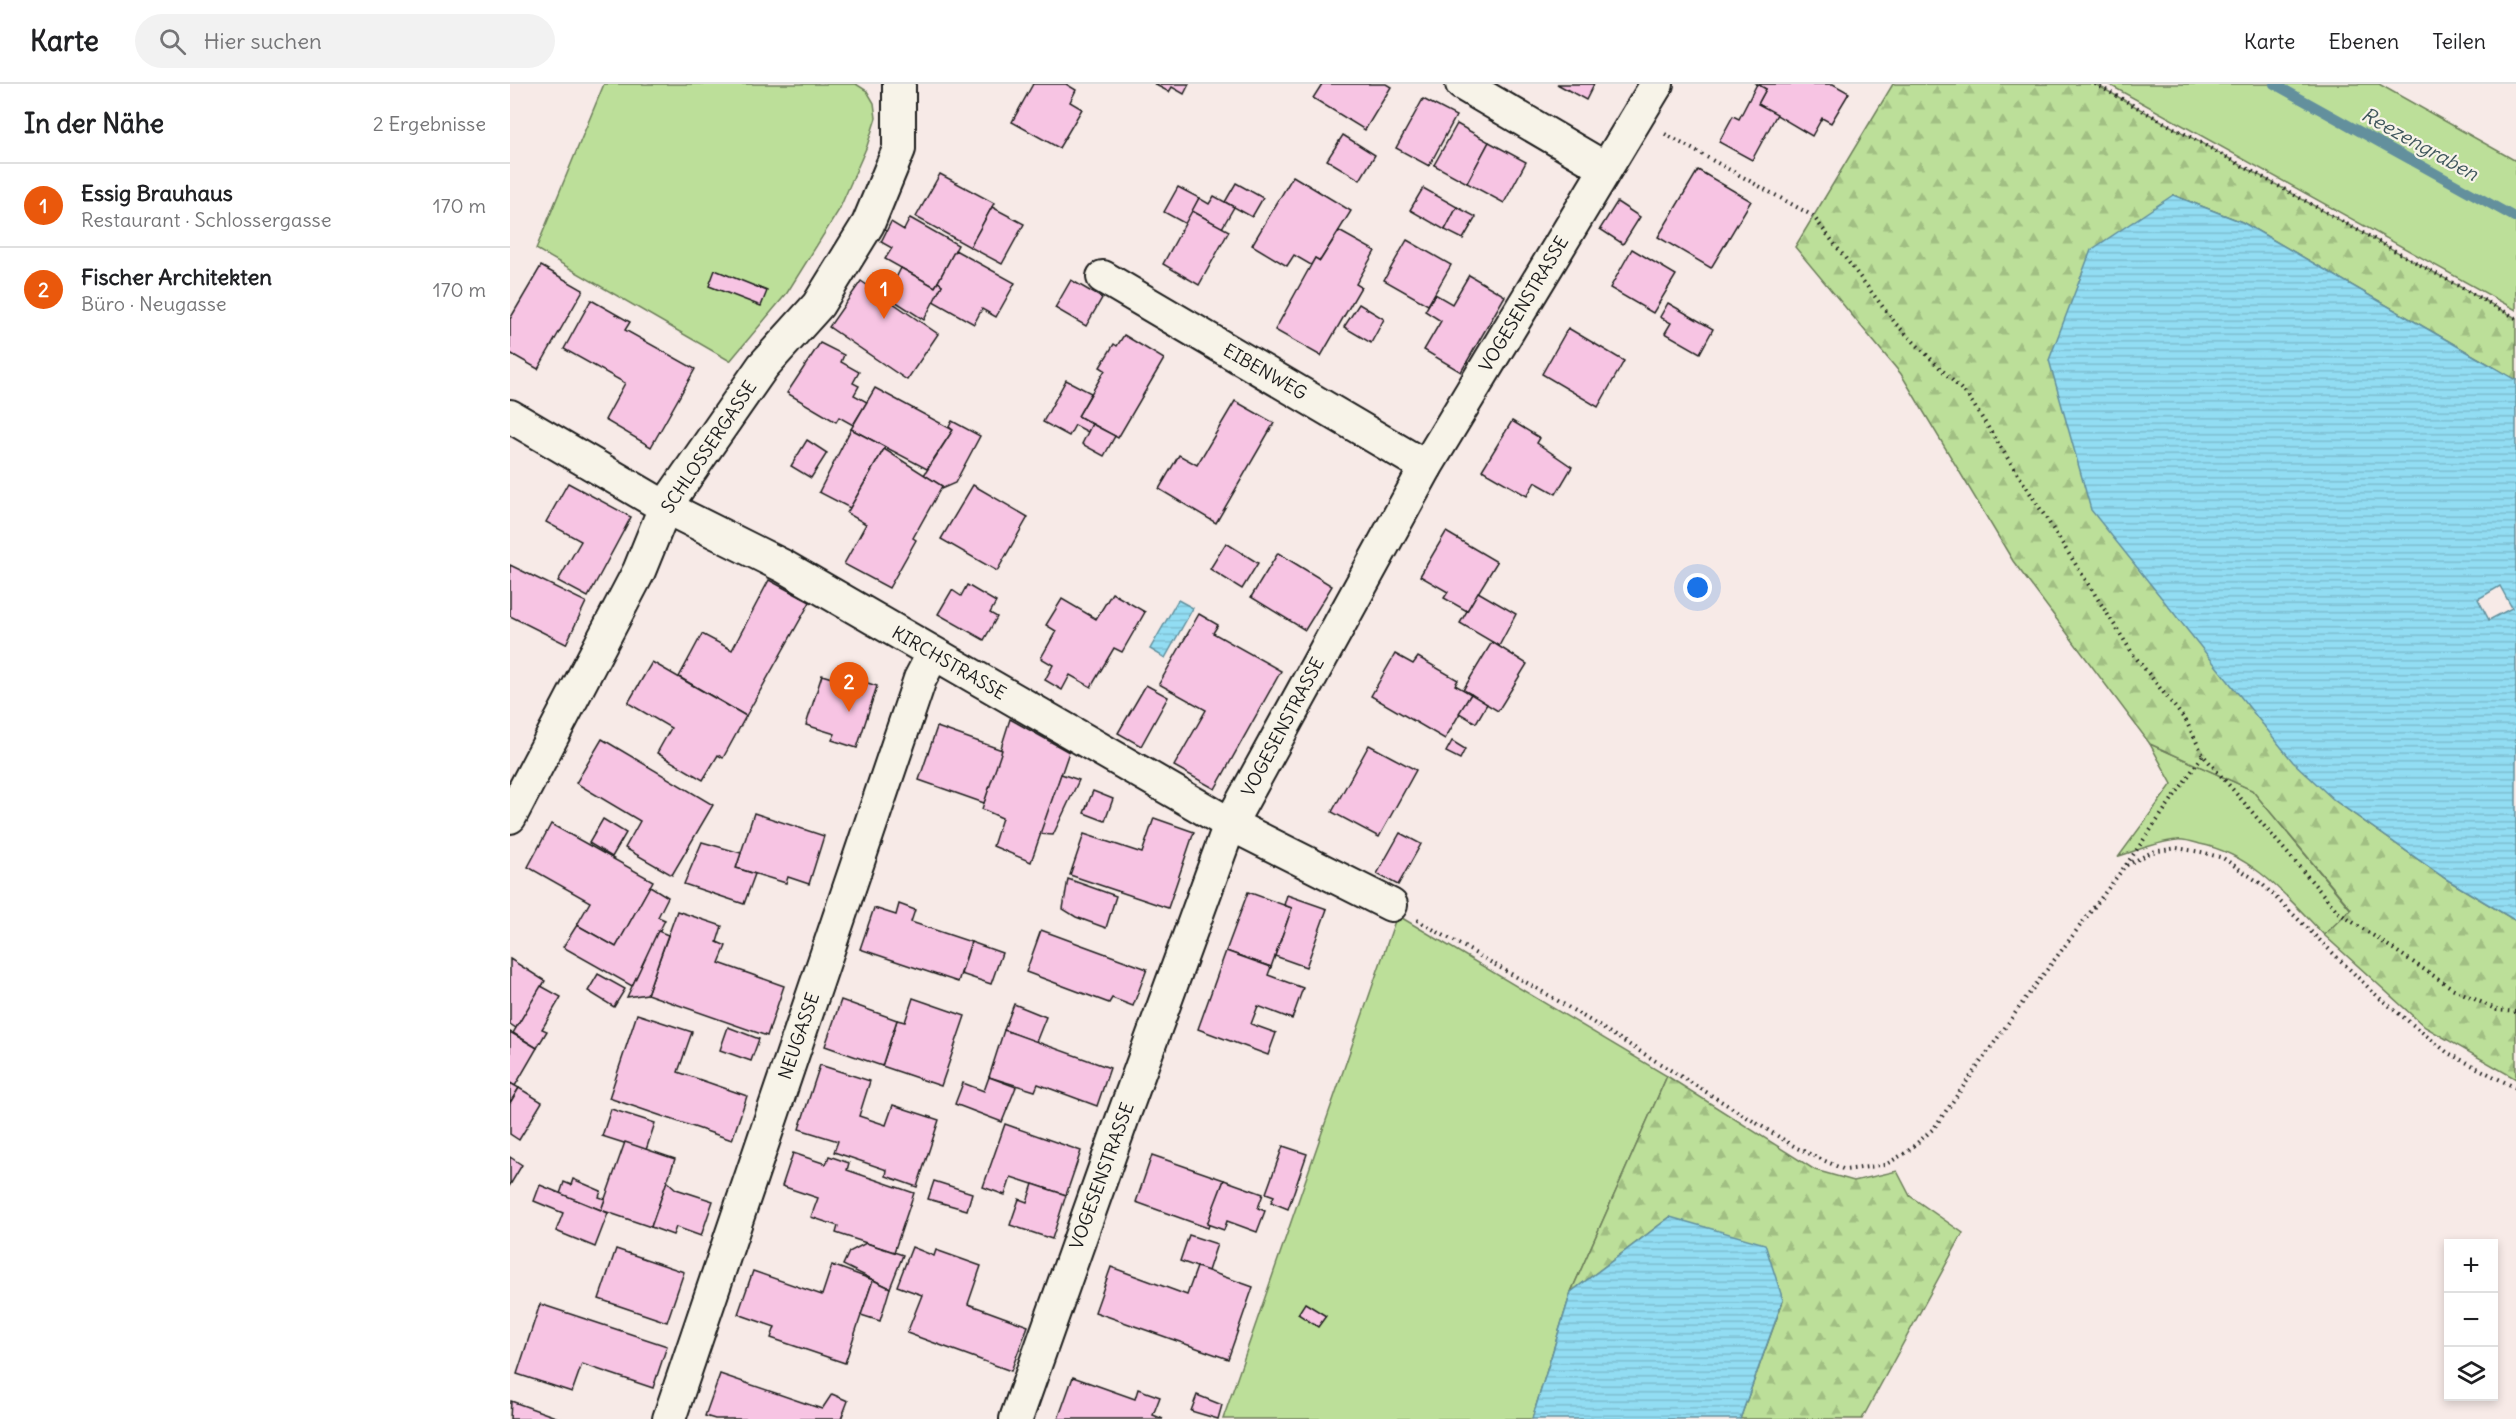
<!DOCTYPE html>
<html lang="de">
<meta charset="utf-8">
<style>
:root{--surface:#fff;--page:#f2f2f2;--text:#202124;--muted:#757577;--line:#e0e0e0;--accent:#ea580c}
body{margin:0;font-family:Delius,sans-serif;background:var(--page);color:var(--text)}
.controls{position:absolute;right:18px;bottom:18px;display:grid;overflow:hidden;border-radius:0px;box-shadow:0 3px 9px #0003}
.controls button{width:54px;height:54px;display:grid;place-items:center;padding:0;border:0;border-bottom:2px solid var(--line);background:var(--surface);color:var(--text);font:30px sans-serif}
.you{position:absolute;left:1188px;top:504px;width:21px;height:21px;margin:-15px;border:4px solid #fff;border-radius:50%;background:#1a73e8;box-shadow:0 0 0 9px #1a73e833}
.badge{display:grid;place-items:center;width:39px;height:39px;border-radius:50%;background:var(--accent);color:#fff;font-size:20px;font-weight:700}
.pin{position:absolute;translate:-50% -50px;filter:drop-shadow(0 2px 3px #0008)}
.pin::after{content:'';position:absolute;top:32px;width:21px;height:18px;background:inherit;clip-path:polygon(0 0,100% 0,50% 100%)}
.list{margin:0;padding:0;list-style:none}
h2{display:flex;justify-content:space-between;align-items:center;height:78px;margin:0;padding:0 24px;font-size:26px}
h2 small{font-size:20px;font-weight:400;color:var(--muted)}
.list li{display:grid;grid-template-columns:39px 1fr auto;gap:18px;align-items:center;box-sizing:border-box;height:84px;padding:0 24px;border-top:2px solid var(--line)}
.list b{display:block;font-size:22px;white-space:nowrap}
.list p{margin:0;font-size:20px;white-space:nowrap;color:var(--muted)}
.list em{font-size:20px;font-style:normal;color:var(--muted)}
.icon{flex:none;width:33px;height:33px;fill:none;stroke:currentColor;stroke-width:2;stroke-linecap:round;stroke-linejoin:round}
.map{position:relative;flex:none;width:2006px;height:1335px;overflow:hidden}
header{display:flex;align-items:center;gap:36px;box-sizing:border-box;height:84px;padding:0 30px;background:var(--surface);border-bottom:2px solid var(--line)}
header strong{font-size:28px}
nav{display:flex;gap:33px;margin-inline-start:auto;font-size:21px}
.search{width:420px;height:54px;background:var(--page);display:flex;align-items:center;gap:15px;box-sizing:border-box;padding:0 21px;border-radius:33px;color:var(--muted);font-size:22px}
main{display:flex}
aside{flex:1;background:var(--surface)}
.map>svg:first-child{display:block}
.green{fill:#bcdf99;stroke:#6c7e5a;stroke-width:1.5}
.forest{fill:url(#forest-firs);stroke:#6c7e5a;stroke-width:1.5}
.water{fill:url(#water-rules);stroke:#63909d;stroke-width:1.5;fill-rule:evenodd}
.lines{fill:none;stroke-linecap:round;stroke-linejoin:round}
.stream{stroke:#63909d;stroke-width:10}
.building{fill:#f7c4e3;stroke:#1c1c1c;stroke-width:1.5}
.minor-casing{stroke:#1c1c1c;stroke-width:36}
.path{stroke:#1c1c1c;stroke-width:4;stroke-dasharray:1.5 4.5;stroke-linecap:butt}
.minor{stroke:#f7f3e8;stroke-width:32}
.labels{text-anchor:middle;stroke-width:4.5;stroke-linejoin:round;paint-order:stroke}
.street-label{font-size:18px;fill:#1c1c1c;stroke:#f7f3e8}
.water-label{font-size:20px;font-style:italic;fill:#3f565c;stroke:#f7f3e8}
</style>
<header>
<strong>Karte</strong>
<div class="search"><svg class="icon" aria-label="search" viewBox="0 0 24 24"><circle cx="10" cy="10" r="6"/><path d="M15 15l6 6"/></svg>Hier suchen</div>
<nav><a>Karte</a><a>Ebenen</a><a>Teilen</a></nav>
</header>
<main>
<aside>
<h2>In der Nähe<small>2 Ergebnisse</small></h2>
<ul class="list">
<li><span class="badge">1</span><div><b>Essig Brauhaus</b><p>Restaurant · Schlossergasse</p></div><em>170 m</em></li>
<li><span class="badge">2</span><div><b>Fischer Architekten</b><p>Büro · Neugasse</p></div><em>170 m</em></li>
</ul>
</aside>
<div class="map">
<svg width="2006" height="1335" viewBox="0 0 2006 1335">
<defs>
<pattern id="forest-firs" width="22" height="20" patternUnits="userSpaceOnUse" patternTransform="scale(1.5)"><rect width="22" height="20" fill="#bcdf99"/><path d="M5 1l3.5 6h-7zM16 11l3.5 6h-7z" fill="#a1bf83"/></pattern>
<pattern id="water-rules" width="6" height="5" patternUnits="userSpaceOnUse" patternTransform="scale(1.5)"><rect width="6" height="5" fill="#92ddf3"/><path d="M0 2.5h6" fill="none" stroke="#7dbdd0"/></pattern>
</defs>
<rect width="100%" height="100%" fill="#f7eae7"/>
<filter id="ink" filterUnits="userSpaceOnUse"><feTurbulence type="fractalNoise" baseFrequency=".0167" numOctaves="2"/><feDisplacementMap in="SourceGraphic" scale="12" xChannelSelector="R" yChannelSelector="G"/><feConvolveMatrix kernelMatrix="1 2 1 2 8 2 1 2 1" color-interpolation-filters="sRGB"/></filter>
<g filter="url(#ink)">
<g class="green">
<polygon points="94,0 346,0 357,7 364,19 366,34 357,62 329,126 277,209 220,277 26,165"/>
<polygon points="1598,0 1869,0 2006,77 2006,226"/>
<path d="M1640 660 1742 706 1841 826 1814 851C1778 814 1744 771 1690 760 1683 758 1674 755 1667 756 1647 758 1628 766 1609 772L1662 700Z"/>
<polygon points="887,831 1157,992 1061,1208 1022,1335 713,1335"/>
</g>
<g class="forest">
<polygon points="1383,0 1585,0 2006,234 2006,296 1732,138 1663,111 1824,716 1936,795 2006,837 2006,995 1915,943 1814,851 1841,825 1742,706 1640,660 1503,477 1391,290 1285,163"/>
<polygon points="1157,992 1305,1086 1344,1097 1387,1087 1400,1112 1453,1149 1352,1335 1230,1335 1273,1217 1160,1133 1061,1208"/>
</g>
<g class="water">
<path d="M1663 111 1732 138 2006 296V837L1936 795 1824 716 1783 678 1581 426 1539 276 1581 166ZM1990 502 2002 524 1979 536 1968 515Z"/>
<polygon points="668,516 683,524 655,574 640,565"/>
<polygon points="1160,1133 1255,1160 1273,1216 1230,1335 1022,1335 1061,1208"/>
</g>
<g class="lines">
<polyline class="stream" points="1764,0 2006,134"/>
</g>
<g class="building">
<polygon points="523,0 556,0 566,6 560,18 572,25 549,64 502,38"/>
<polygon points="644,0 679,0 674,10 662,3 659,8"/>
<polygon points="812,0 876,0 881,3 855,46 803,14"/>
<polygon points="1047,0 1084,0 1076,16"/>
<polygon points="1247,0 1323,0 1339,9 1321,39 1312,34 1302,52 1248,20 1256,5"/>
<polygon points="1247,0 1256,5 1248,20 1267,30 1242,76 1209,58 1223,32 1229,35"/>
<polygon points="913,15 946,32 919,82 886,64"/>
<polygon points="947,40 979,58 957,99 924,81"/>
<polygon points="833,51 865,71 850,96 817,76"/>
<polygon points="979,58 1016,78 994,119 957,99"/>
<polygon points="1188,86 1241,117 1201,184 1148,153"/>
<polygon points="430,90 484,119 460,163 406,133"/>
<polygon points="783,92 841,127 810,177 805,174 801,181 784,171 777,182 742,161"/>
<polygon points="726,99 753,114 742,133 715,118"/>
<polygon points="668,103 689,114 676,140 654,128"/>
<polygon points="913,104 947,123 935,146 900,126"/>
<polygon points="704,112 724,123 712,144 682,127 689,114 699,120"/>
<polygon points="1107,118 1130,133 1113,160 1090,145"/>
<polygon points="482,123 514,140 492,180 460,163"/>
<polygon points="947,123 966,133 953,155 935,146"/>
<polygon points="682,127 719,147 689,201 653,180"/>
<polygon points="400,134 448,161 425,203 375,175 382,164 371,158 381,138 394,146"/>
<polygon points="829,147 865,167 846,200 851,203 811,272 765,246 805,174 810,177"/>
<polygon points="897,156 941,181 918,221 874,196"/>
<polygon points="1122,165 1166,191 1143,229 1100,204"/>
<polygon points="445,166 505,199 486,233 472,225 464,240 423,217 432,201 428,198"/>
<polygon points="31,182 73,206 28,285 0,269 0,235"/>
<polygon points="391,184 425,203 428,198 432,201 414,236 377,212"/>
<polygon points="205,186 257,207 251,222 199,202"/>
<polygon points="959,191 995,212 951,288 914,266 931,237 915,227 925,210 942,220"/>
<polygon points="561,196 592,214 576,242 545,224"/>
<polygon points="351,197 428,250 397,296 319,243"/>
<polygon points="81,216 120,238 115,246 185,285 141,363 95,336 115,299 54,265"/>
<polygon points="1158,219 1203,245 1190,269 1155,249 1161,239 1150,233"/>
<polygon points="849,220 874,235 861,259 834,243"/>
<polygon points="1058,244 1114,277 1088,323 1032,290"/>
<polygon points="614,251 654,275 608,354 568,332 595,286 590,283 604,260 607,262"/>
<polygon points="310,259 334,271 331,278 349,288 343,299 349,302 344,311 357,318 343,341 329,333 326,338 277,309"/>
<polygon points="556,296 581,309 568,332 582,340 578,348 565,341 559,352 533,338"/>
<polygon points="365,304 443,346 417,385 341,345"/>
<polygon points="725,317 764,339 706,439 649,405 669,371 687,381"/>
<polygon points="442,337 470,352 445,399 429,406 432,402 414,391 443,346 439,343"/>
<polygon points="1002,337 1030,354 1027,359 1062,383 1046,410 1025,398 1017,412 972,386"/>
<polygon points="582,340 605,352 594,372 572,360"/>
<polygon points="341,345 375,363 340,424 309,408"/>
<polygon points="297,356 317,369 301,394 281,382"/>
<polygon points="374,365 432,402 403,454 406,456 379,504 334,480 356,440 337,429"/>
<polygon points="58,399 121,433 78,513 48,497 71,457 36,438"/>
<polygon points="463,401 518,433 487,487 431,455"/>
<polygon points="936,448 987,478 957,527 934,514 938,508 910,492"/>
<polygon points="716,459 748,479 732,505 700,485"/>
<polygon points="768,469 822,502 795,546 741,513"/>
<polygon points="0,481 76,518 56,560 0,532"/>
<polygon points="259,496 300,518 236,632 169,593 192,550 222,566"/>
<polygon points="457,501 486,518 480,529 487,533 474,556 428,530 442,506 451,512"/>
<polygon points="968,508 1006,530 989,562 950,539"/>
<polygon points="602,509 635,528 612,568 604,564 581,603 560,591 552,606 535,596 543,581 531,574 546,547 536,541 552,515 586,535"/>
<polygon points="689,530 708,541 703,549 771,587 705,705 664,682 696,626 649,600"/>
<polygon points="982,558 1017,580 988,627 953,606"/>
<polygon points="885,570 903,580 908,573 948,596 945,601 961,610 935,655 861,612"/>
<polygon points="142,578 236,632 213,674 208,671 193,696 147,669 161,644 118,619"/>
<polygon points="312,591 341,600 342,594 367,602 347,664 322,656 325,650 296,641"/>
<polygon points="636,601 658,613 631,662 608,649"/>
<polygon points="961,610 977,620 966,639 949,629"/>
<polygon points="500,635 559,668 521,778 483,762 492,734 472,725"/>
<polygon points="427,643 492,666 474,719 409,696"/>
<polygon points="92,655 203,721 162,791 115,764 130,737 66,699"/>
<polygon points="942,657 955,665 950,675 936,668"/>
<polygon points="859,661 906,686 869,753 822,728"/>
<polygon points="551,690 569,696 543,751 530,750"/>
<polygon points="583,707 603,715 595,737 574,729"/>
<polygon points="244,729 314,752 299,800 278,793 276,799 226,784"/>
<polygon points="644,734 684,748 658,824 560,791 574,750 632,769"/>
<polygon points="93,735 116,749 102,773 79,759"/>
<polygon points="41,740 143,797 106,863 67,841 80,818 18,783"/>
<polygon points="890,749 911,760 888,801 867,790"/>
<polygon points="192,758 231,769 226,784 245,790 234,820 174,800"/>
<polygon points="558,795 606,812 596,844 566,833 553,825"/>
<polygon points="140,802 158,813 148,833 155,836 122,902 53,863 67,841 106,863"/>
<polygon points="738,808 782,824 761,883 716,867"/>
<polygon points="777,811 817,825 796,883 765,872 782,824 774,821"/>
<polygon points="389,820 405,826 401,838 461,858 448,898 350,865 364,824 386,831"/>
<polygon points="167,827 212,842 207,858 216,862 209,879 274,902 257,952 137,910"/>
<polygon points="531,846 637,885 623,922 602,914 599,919 516,888"/>
<polygon points="148,847 158,851 137,910 117,913"/>
<polygon points="461,858 492,869 481,900 451,890"/>
<polygon points="716,867 761,883 758,891 793,904 782,935 748,922 741,940 766,949 758,971 688,945"/>
<polygon points="0,875 35,897 6,944 0,940"/>
<polygon points="88,890 115,905 104,923 78,907"/>
<polygon points="31,902 51,913 32,945 37,947 27,964 3,949"/>
<polygon points="403,914 455,932 431,1002 372,982 387,936 395,938"/>
<polygon points="331,916 387,936 372,982 315,962"/>
<polygon points="504,920 536,933 526,958 494,946"/>
<polygon points="127,930 182,948 168,988 237,1012 222,1056 99,1014"/>
<polygon points="218,943 249,955 241,977 210,966"/>
<polygon points="494,946 600,984 587,1022 528,1000 525,1007 479,993"/>
<polygon points="0,948 27,964 5,1002 0,999"/>
<polygon points="310,981 360,997 349,1032 376,1041 383,1021 429,1036 407,1103 376,1092 377,1086 324,1068 328,1057 289,1045"/>
<polygon points="479,993 506,1003 492,1038 445,1020 453,999 474,1007"/>
<polygon points="0,999 9,1004 0,1019"/>
<polygon points="9,1004 32,1018 9,1056 0,1050 0,1019"/>
<polygon points="101,1025 145,1039 136,1066 92,1052"/>
<polygon points="495,1040 571,1067 556,1111 501,1093 495,1111 473,1103"/>
<polygon points="115,1058 165,1075 141,1143 91,1126"/>
<polygon points="773,1062 797,1070 778,1125 761,1118 764,1112 756,1109"/>
<polygon points="283,1069 316,1080 319,1072 339,1079 337,1086 404,1109 384,1168 326,1149 328,1142 301,1133 308,1114 272,1102"/>
<polygon points="642,1071 714,1096 698,1144 626,1118"/>
<polygon points="0,1073 12,1081 0,1101"/>
<polygon points="63,1095 91,1107 89,1113 95,1115 91,1126 50,1110 54,1098 61,1101"/>
<polygon points="714,1096 753,1110 748,1124 755,1127 747,1148 717,1137 714,1146 697,1140"/>
<polygon points="157,1097 166,1105 203,1117 191,1152 166,1143 163,1151 141,1143"/>
<polygon points="424,1097 462,1109 457,1126 418,1115"/>
<polygon points="523,1100 556,1111 542,1155 500,1141 509,1115 517,1118"/>
<polygon points="30,1101 98,1129 85,1163 46,1147 53,1129 24,1117"/>
<polygon points="679,1151 707,1160 698,1187 670,1177"/>
<polygon points="356,1159 393,1171 380,1204 333,1181 339,1168"/>
<polygon points="402,1163 424,1172 426,1166 471,1182 458,1220 518,1242 501,1287 397,1249 412,1211 387,1202"/>
<polygon points="106,1165 174,1188 157,1238 89,1215"/>
<polygon points="322,1181 363,1196 335,1279 261,1254 265,1243 228,1230 243,1187 312,1211"/>
<polygon points="601,1183 677,1211 687,1183 743,1203 718,1275 585,1228"/>
<polygon points="363,1196 380,1204 370,1237 351,1231"/>
<polygon points="795,1219 816,1232 808,1243 788,1230"/>
<polygon points="30,1220 157,1262 143,1304 72,1280 62,1308 7,1290"/>
<polygon points="210,1290 312,1325 322,1310 338,1317 331,1335 205,1335 195,1332"/>
<polygon points="563,1293 625,1315 628,1305 650,1313 643,1331 653,1335 548,1335"/>
<polygon points="687,1311 712,1321 708,1335 681,1327"/>
<polygon points="1,1317 51,1335 0,1335"/>
</g>
<g class="lines">
<defs>
<g id="minor">
<polyline points="952,0 1095,84"/>
<polyline points="593,193 916,383"/>
<polyline points="0,332 155,423 273,482 720,740 881,821"/>
<polyline points="0,733 129,487 155,423 253,282 308,221 358,140 389,65 389,0"/>
<polyline points="159,1335 410,595 423,570"/>
<polyline points="506,1335 613,1033 720,740 916,383 1147,0"/>
</g>
</defs>
<use href="#minor" class="minor-casing"/>
<g class="path">
<polyline points="1585,0 2006,234"/>
<polyline points="1155,50 1303,132 1386,240 1458,312 1623,570 1676,637 1693,671 1829,829 1942,904 1987,926 2006,928"/>
<polyline points="1616,781 1693,671"/>
<polyline points="907,836 1045,915 1287,1064 1335,1086 1375,1081 1397,1068 1424,1044 1518,911 1615,782 1642,768 1667,764 1691,768 1713,774 1753,801 1867,912 1938,969 2006,1004"/>
</g>
<use href="#minor" class="minor"/>
</g>
</g>
<g class="labels">
<g class="street-label">
<text transform="translate(1014 220) rotate(-59)" y="6">VOGESENSTRASSE</text>
<text transform="translate(755 288) rotate(30)" y="6">EIBENWEG</text>
<text transform="translate(199 363) rotate(-56)" y="6">SCHLOSSERGASSE</text>
<text transform="translate(439 579) rotate(30)" y="6">KIRCHSTRASSE</text>
<text transform="translate(773 643) rotate(-62)" y="6">VOGESENSTRASSE</text>
<text transform="translate(289 952) rotate(-71)" y="6">NEUGASSE</text>
<text transform="translate(592 1092) rotate(-70)" y="6">VOGESENSTRASSE</text>
</g>
<g class="water-label">
<text transform="translate(1910 60) rotate(29)" y="7">Reezengraben</text>
</g>
</g>
</svg>
<div class="controls">
<button>+</button>
<button>−</button>
<button><svg class="icon" aria-label="layers" viewBox="0 0 24 24"><path d="M12 4l9 5-9 5-9-5zM3 14l9 5 9-5"/></svg></button>
</div>
<div class="you"></div>
<div class="pin badge" style="left:374px;top:235px">1</div>
<div class="pin badge" style="left:339px;top:628px">2</div>
</div>
</main>
